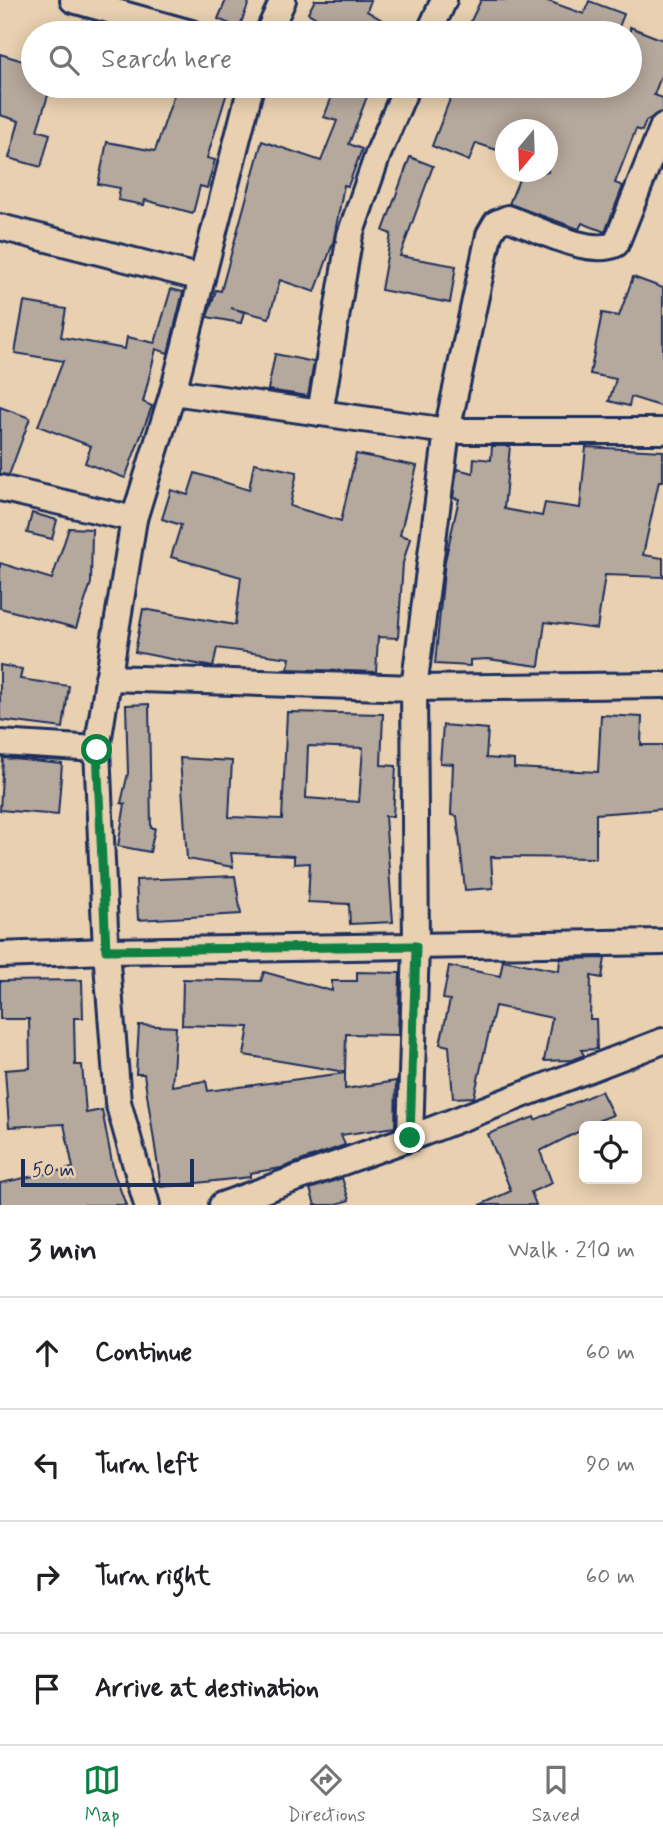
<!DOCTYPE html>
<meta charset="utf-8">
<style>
:root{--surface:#fff;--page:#f6f6f6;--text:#202124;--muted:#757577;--line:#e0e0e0;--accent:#0b8043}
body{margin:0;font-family:Mynerve,sans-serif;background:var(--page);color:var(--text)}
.controls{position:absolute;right:21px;bottom:21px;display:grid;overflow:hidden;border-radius:10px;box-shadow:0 4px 18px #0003}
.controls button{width:63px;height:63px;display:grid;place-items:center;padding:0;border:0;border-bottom:2px solid var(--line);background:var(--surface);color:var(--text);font:35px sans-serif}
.compass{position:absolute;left:495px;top:119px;width:63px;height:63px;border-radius:50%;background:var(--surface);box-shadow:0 4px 18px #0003;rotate:199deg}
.scale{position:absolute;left:21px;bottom:18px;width:173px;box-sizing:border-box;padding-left:7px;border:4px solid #1b2f5e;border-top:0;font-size:19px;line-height:24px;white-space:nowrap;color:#1b2f5e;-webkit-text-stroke:5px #e8d0b0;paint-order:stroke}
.stop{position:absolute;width:21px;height:21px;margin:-16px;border:5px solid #0b8043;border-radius:50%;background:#fff}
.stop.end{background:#0b8043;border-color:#fff;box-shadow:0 2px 7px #0008}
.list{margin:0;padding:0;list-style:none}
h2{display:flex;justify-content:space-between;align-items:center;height:91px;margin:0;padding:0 28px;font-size:30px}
h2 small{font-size:23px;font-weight:400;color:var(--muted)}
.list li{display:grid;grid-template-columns:46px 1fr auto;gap:21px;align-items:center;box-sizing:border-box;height:112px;padding:0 28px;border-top:2px solid var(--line)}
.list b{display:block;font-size:26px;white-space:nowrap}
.list em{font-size:23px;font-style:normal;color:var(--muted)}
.icon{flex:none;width:38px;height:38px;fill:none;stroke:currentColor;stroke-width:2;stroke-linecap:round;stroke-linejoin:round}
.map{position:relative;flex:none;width:663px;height:1205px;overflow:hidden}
.search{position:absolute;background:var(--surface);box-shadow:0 4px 18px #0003;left:21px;right:21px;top:21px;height:77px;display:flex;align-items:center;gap:18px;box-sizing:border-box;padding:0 24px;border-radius:38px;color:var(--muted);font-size:26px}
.sheet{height:539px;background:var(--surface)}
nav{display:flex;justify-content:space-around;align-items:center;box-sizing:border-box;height:98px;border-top:2px solid var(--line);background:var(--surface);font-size:19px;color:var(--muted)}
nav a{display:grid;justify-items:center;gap:4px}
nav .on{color:var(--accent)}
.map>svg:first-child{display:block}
.building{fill:#b5a89c;stroke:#1b2f5e;stroke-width:2;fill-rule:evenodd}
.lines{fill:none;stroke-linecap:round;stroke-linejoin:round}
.minor-casing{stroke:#1b2f5e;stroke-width:30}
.minor{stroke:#e8d0b0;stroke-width:24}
.route{stroke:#0b8043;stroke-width:9}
</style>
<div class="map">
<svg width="663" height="1205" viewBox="0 0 663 1205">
<rect width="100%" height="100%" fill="#e8d0b0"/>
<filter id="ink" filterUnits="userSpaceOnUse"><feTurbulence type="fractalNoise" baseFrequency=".0143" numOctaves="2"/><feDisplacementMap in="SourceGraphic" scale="14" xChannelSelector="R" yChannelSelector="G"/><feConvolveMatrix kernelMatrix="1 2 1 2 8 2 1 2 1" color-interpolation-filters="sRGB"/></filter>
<g filter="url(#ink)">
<g class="building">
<polygon points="226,0 250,0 239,28 218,19"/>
<polygon points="315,0 371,0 367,11 404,33 343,33 308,13"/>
<polygon points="481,0 545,0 584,14 589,1 624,14 619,27 629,33 465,33"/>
<polygon points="630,27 663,40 663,71 654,95 663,98 663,111 646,121 642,131 636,129 615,183 623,186 605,232 582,223 579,229 509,204 522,172 548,172 548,130 506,130 506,153 476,143 469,161 432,146 455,86 630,86"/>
<polygon points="0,54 33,64 33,86 51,86 37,130 50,134 41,167 9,158 19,121 0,115"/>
<polygon points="177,86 229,86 207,158 215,160 207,188 200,186 193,213 145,200 144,205 118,200 120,188 98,184 107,142 155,151"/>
<polygon points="336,86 371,86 349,144 362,149 348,186 344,185 333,243 315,292 280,280 269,318 231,308 244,312 241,323 207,317 216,290 221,291 262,141 321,161 337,121 324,117"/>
<polygon points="410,157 433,166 400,256 456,266 450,303 381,290 391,234 383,231"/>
<polygon points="633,277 663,288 663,407 631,397 629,406 609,401 616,379 590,374 602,313 619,316"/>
<polygon points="171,289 183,292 168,353 156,349 143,402 152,406 125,478 85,463 91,446 38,426 63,361 15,353 24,302 66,309 61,337 125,349 127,337 155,343"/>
<polygon points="275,354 314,362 308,396 268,390"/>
<polygon points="0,407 30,418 9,475 0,474"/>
<polygon points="492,446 510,446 504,509 542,516 545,503 580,508 586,447 663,451 663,481 659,481 643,555 663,558 663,577 605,575 597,629 545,622 539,666 488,659 470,660 470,666 435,664 445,561 459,499 453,498 457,469 473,473 474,458 491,460"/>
<polygon points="356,454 417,466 400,535 410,538 403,563 398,638 378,637 376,672 288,669 290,658 217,648 213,667 135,652 143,609 235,625 241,577 171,557 181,525 162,519 171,490 188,495 195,473 249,490 254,463 297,472 290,506 341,521"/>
<polygon points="32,513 57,520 52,539 27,533"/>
<polygon points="69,528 92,529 91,583 76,628 0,608 0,563 52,579"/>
<polygon points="0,665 22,669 20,679 69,686 63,728 0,720"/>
<polygon points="149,704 151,828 155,828 150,852 118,846 125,804 121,803 128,773 126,705"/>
<path d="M287 712 383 714 381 765 396 766 393 816H385L393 922 350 924 349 904 308 902 310 863 294 864V856L231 853 233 867 187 859 180 758 232 761 229 817 282 819ZM308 746 363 748 359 802 306 798Z"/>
<polygon points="601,715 642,717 641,745 663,745 663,809 596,814 596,858 491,857 493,888 465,890 457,816 451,815 453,764 440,763 443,725 488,729 486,758 514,760 514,768 598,772"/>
<polygon points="3,758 62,764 58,815 0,810"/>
<polygon points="235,876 241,914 138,920 136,880"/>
<polygon points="605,958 602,978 591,976 590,1019 596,1019 597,1049 581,1050 584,1055 572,1060 544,1061 552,1018 495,1006 474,1097 453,1098 449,1046 440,1044 450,1000 443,999 449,966 500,976 503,960 559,971 560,959"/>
<polygon points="264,972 332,991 332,981 357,981 357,972 400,973 398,1035 346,1034 345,1072 244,1055 249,1027 182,1025 183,979 261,981"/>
<polygon points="82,980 83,1018 74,1018 75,1065 82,1065 86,1113 102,1110 114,1173 126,1205 0,1205 0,1183 73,1168 64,1124 9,1127 5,1070 30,1068 29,1019 0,1019 0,981"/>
<polygon points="139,1025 176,1027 172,1086 206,1081 208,1091 345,1073 345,1089 396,1081 395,1127 341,1135 345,1145 281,1168 250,1173 250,1177 161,1187 144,1074 136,1074"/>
<polygon points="601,1091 613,1115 584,1126 584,1129 540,1151 552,1183 531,1192 536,1205 480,1205 511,1191 488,1134 534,1117 535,1120"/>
<polygon points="342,1178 349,1200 334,1205 315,1205 310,1189"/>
</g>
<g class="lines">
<defs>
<g id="minor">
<polyline points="73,0 191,33"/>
<polyline points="268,33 283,0"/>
<polyline points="429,33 444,0"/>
<polyline points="0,227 202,278"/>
<polyline points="173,392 447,431 663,431"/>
<polyline points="320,413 350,235 378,154 407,86"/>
<polyline points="0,488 134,519"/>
<polyline points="108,678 414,688 663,685"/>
<polyline points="0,743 97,749"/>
<polyline points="0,955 106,951 663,942"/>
<path d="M410 1138 416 946 414 688 447 431 489 235 496 223 508 218C535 228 590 257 616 244L663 126"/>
<polyline points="147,1205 118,1102 106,951 97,749 134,519 173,392 251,86"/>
<polyline points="222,1205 410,1138 663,1041"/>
</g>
</defs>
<use href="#minor" class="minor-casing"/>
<use href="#minor" class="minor"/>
</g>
</g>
<g class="lines" filter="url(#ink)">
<polyline class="route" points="97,750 106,950 416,946 410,1138"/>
</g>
</svg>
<div class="controls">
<button><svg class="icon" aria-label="locate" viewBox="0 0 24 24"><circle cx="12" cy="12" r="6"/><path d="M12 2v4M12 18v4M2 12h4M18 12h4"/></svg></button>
</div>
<svg class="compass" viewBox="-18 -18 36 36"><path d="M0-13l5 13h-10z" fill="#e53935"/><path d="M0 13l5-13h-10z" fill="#757577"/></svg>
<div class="scale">50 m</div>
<div class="stop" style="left:97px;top:750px"></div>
<div class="stop end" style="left:410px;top:1138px"></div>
<div class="search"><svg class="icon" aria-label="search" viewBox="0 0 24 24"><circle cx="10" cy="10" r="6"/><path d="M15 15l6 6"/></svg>Search here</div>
</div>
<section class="sheet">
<h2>3 min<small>Walk · 210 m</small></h2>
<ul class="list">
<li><svg class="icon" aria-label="ahead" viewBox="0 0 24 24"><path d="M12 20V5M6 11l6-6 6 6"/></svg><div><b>Continue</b></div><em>60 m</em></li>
<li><svg class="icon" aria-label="left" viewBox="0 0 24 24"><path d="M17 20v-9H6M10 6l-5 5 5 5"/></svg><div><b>Turn left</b></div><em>90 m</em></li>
<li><svg class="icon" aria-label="right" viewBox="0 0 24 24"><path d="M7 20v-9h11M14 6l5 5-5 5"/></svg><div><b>Turn right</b></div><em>60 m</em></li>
<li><svg class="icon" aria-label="arrive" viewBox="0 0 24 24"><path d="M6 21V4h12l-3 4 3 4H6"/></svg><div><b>Arrive at destination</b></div></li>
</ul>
</section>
<nav>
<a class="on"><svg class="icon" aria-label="map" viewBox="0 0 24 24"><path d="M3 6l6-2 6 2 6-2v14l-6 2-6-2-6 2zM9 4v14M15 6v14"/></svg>Map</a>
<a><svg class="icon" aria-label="directions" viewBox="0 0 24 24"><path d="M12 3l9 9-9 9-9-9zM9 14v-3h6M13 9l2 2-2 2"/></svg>Directions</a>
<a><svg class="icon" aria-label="saved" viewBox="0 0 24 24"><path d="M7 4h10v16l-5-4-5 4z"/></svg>Saved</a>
</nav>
